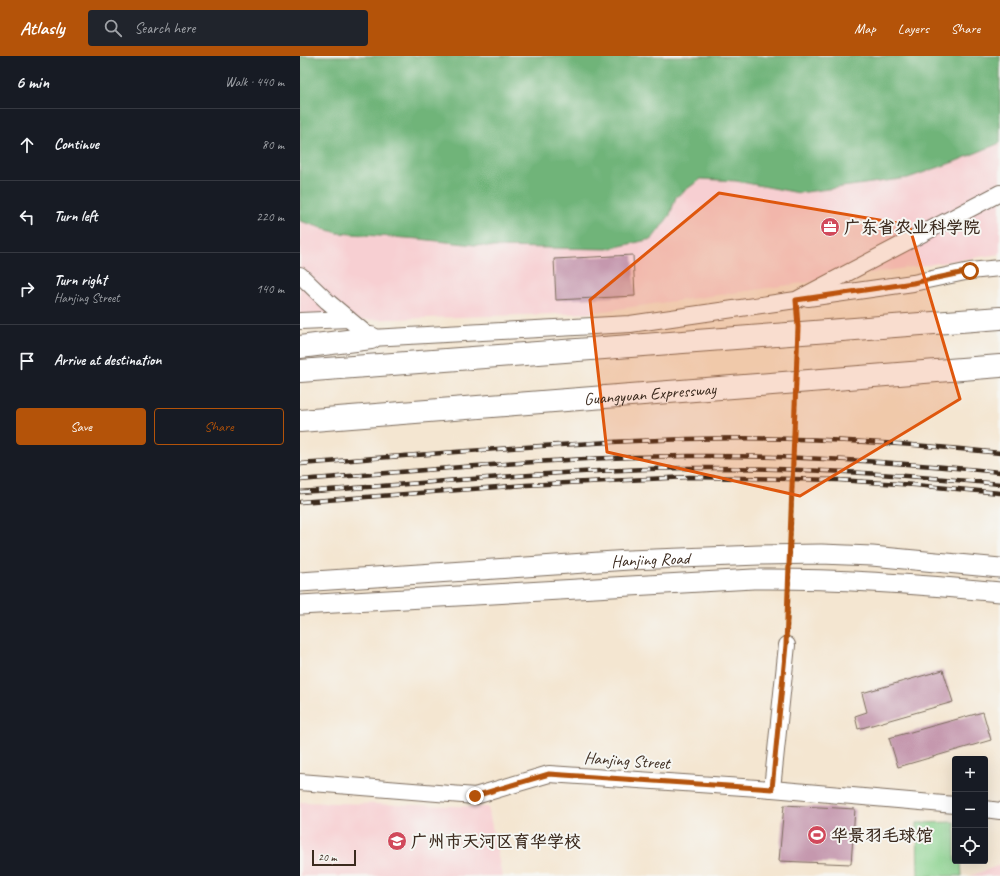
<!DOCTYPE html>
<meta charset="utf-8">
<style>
:root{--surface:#171b24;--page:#20242c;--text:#f1f3f6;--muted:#9ea1a6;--line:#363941;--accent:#b45309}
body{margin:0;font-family:Caveat,"LXGW WenKai TC",sans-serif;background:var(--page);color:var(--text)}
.controls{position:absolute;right:12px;bottom:12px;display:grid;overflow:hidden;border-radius:4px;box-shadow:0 4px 16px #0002}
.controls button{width:36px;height:36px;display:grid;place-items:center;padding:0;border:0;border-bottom:1px solid var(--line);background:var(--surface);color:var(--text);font:20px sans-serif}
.scale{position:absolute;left:12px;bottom:10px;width:44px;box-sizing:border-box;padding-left:4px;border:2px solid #3b2a1e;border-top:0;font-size:11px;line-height:14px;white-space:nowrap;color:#3b2a1e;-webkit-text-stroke:3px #f6f6f2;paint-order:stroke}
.stop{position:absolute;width:12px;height:12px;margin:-9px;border:3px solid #b45309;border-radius:50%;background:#fff}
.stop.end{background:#b45309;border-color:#fff;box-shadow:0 1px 4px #0008}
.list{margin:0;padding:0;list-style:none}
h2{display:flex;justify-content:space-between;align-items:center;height:52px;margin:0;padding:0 16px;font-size:17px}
h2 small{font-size:13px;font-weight:400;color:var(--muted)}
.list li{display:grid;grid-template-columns:26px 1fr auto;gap:12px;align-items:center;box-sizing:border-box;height:72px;padding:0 16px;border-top:1px solid var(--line)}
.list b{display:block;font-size:15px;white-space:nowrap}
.list p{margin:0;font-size:13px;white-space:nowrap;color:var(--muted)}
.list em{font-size:13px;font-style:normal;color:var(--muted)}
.actions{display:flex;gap:8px;padding:12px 16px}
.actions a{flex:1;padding:9px 0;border:1px solid var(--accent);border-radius:4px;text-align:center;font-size:14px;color:var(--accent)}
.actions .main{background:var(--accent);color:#fff}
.icon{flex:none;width:22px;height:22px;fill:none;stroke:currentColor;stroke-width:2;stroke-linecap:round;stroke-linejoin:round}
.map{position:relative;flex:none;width:700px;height:820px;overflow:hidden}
header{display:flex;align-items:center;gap:24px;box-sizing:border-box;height:56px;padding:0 20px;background:var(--accent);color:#fff}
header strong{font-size:19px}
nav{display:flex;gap:22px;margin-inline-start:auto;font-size:14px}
.search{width:280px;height:36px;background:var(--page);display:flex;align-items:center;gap:10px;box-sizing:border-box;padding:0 14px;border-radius:4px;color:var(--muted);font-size:15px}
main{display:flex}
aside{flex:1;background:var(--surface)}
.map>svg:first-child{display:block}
.built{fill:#f7cfd2}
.green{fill:#8ad28e;stroke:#627e56}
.forest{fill:#6fb479;stroke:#556f4c}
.building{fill:#c598ae}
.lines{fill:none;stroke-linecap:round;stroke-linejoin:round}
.minor-casing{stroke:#7c6c5d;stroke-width:18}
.tertiary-casing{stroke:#7c6c5d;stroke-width:21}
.trunk-casing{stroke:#7c6c5d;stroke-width:24}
.minor{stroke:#fff;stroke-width:16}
.tertiary{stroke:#fff;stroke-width:19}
.trunk{stroke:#fff;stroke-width:22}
.rail-casing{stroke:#3b2a1e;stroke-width:4.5}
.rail{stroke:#f6f6f2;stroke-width:3;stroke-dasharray:9;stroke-linecap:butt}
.path-bridge{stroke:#7c6c5d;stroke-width:2.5;stroke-dasharray:3 3;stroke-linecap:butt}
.route{stroke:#b45309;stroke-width:5}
.marked{fill:#df570d;fill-opacity:0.2;stroke:#df570d;stroke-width:3;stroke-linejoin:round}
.labels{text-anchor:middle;stroke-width:4;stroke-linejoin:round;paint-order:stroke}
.poi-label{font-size:17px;font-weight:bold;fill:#3b2a1e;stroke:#f6f6f2;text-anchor:start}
.street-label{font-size:17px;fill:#3b2a1e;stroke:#f6f6f2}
</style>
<header>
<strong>Atlasly</strong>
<div class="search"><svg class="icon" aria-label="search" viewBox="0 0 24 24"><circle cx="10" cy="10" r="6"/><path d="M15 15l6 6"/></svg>Search here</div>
<nav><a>Map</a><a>Layers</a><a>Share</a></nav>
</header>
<main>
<aside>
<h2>6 min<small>Walk · 440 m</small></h2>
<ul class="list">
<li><svg class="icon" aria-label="ahead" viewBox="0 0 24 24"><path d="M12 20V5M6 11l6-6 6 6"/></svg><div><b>Continue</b></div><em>80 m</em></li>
<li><svg class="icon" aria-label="left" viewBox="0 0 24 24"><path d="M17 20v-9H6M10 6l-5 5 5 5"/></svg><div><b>Turn left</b></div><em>220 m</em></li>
<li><svg class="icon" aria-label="right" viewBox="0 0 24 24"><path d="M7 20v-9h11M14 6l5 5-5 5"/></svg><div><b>Turn right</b><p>Hanjing Street</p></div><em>140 m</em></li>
<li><svg class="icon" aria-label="arrive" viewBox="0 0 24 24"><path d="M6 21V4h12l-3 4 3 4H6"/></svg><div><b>Arrive at destination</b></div></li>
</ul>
<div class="actions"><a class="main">Save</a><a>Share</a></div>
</aside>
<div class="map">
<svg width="700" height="820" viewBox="0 0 700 820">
<rect width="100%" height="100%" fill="#f6f6f2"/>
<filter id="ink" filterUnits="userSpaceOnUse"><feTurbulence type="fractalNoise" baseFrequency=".025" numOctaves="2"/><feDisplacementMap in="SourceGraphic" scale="8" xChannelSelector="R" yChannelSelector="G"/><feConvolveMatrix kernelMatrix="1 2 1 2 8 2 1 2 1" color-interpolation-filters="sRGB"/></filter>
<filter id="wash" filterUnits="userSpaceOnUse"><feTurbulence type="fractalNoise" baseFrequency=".012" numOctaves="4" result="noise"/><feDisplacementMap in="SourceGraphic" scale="16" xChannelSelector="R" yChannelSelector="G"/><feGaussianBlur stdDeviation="0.9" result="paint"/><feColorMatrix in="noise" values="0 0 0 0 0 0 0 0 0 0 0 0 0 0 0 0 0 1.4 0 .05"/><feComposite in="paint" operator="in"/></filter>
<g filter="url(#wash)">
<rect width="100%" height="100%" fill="#f4e6d1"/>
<g class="built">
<polygon points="700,87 700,198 518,225 289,257 0,266 0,165 38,177 119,183 193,191 370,159 376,141 401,123 436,125 499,137 608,122 654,106"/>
<polygon points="0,746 188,751 202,820 0,820"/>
<polygon points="700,809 700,820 670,820"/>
</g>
<polygon class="green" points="655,766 655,805 661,805 662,820 618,820 617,767"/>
<polygon class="forest" points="0,0 700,0 700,87 654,106 608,122 499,137 436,125 401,123 376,141 370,159 352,183 307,193 193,191 119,183 38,177 0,165"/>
<g id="blocks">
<g class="building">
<polygon points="333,199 335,240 256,244 254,203"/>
<polygon points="643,614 653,646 558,673 555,660 567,656 562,637"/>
<polygon points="683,656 691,684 598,711 589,682"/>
<polygon points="484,749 555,753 551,808 479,805"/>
</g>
</g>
</g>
<g filter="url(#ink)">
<use href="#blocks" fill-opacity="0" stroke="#7c6c5d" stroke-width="1"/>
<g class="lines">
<defs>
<g id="minor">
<polyline points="0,219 27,245 71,282 330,268 496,244 700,137"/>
<polyline points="508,242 613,227 670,215 700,212"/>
<polyline points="0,265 48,263"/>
<polyline points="0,726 175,740 249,718 472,733 655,749"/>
<polyline points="472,733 487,589"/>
<polyline points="685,753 700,755"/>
</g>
<g id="tertiary">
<path id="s1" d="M0 526 329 504 459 499 521 498 572 500 700 512"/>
<path d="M0 549 453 523C535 522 618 528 700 536"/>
</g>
<g id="trunk">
<polyline points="0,291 71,282"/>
<polyline points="0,315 700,262"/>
<path id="s2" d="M0 365 700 310"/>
</g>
</defs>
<use href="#minor" class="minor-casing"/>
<use href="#tertiary" class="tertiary-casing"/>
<use href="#trunk" class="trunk-casing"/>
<use href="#minor" class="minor"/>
<use href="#tertiary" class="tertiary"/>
<use href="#trunk" class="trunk"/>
<defs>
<g id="rail">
<path d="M0 408C129 398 258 387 387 383 492 380 596 386 700 397"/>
<path d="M0 424C130 414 260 401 390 400 494 399 597 406 700 416"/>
<path d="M0 436C130 427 260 414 390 412 494 411 597 418 700 428"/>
<polyline points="0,446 226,429 389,421 538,424 615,429 700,437"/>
</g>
</defs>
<use href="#rail" class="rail-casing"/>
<use href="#rail" class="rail"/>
<polyline class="path-bridge" points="487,589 498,271 496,244"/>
</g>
</g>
<g class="lines" filter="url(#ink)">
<polyline class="route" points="175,740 249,718 472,733 486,589 498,271 496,244 613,227 670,215"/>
</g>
<path class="marked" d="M419 137 609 169 660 343 500 440 307 396 290 244Z"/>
<defs>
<symbol id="office-disc" viewBox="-11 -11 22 22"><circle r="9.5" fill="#d1495b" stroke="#f6f6f2"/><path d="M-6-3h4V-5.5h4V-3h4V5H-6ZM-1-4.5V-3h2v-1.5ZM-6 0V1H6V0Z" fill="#fff"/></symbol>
<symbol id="stadium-disc" viewBox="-11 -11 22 22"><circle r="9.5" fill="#d1495b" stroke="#f6f6f2"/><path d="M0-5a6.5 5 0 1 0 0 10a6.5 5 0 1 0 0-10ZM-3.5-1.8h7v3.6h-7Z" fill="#fff"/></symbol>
<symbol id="school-disc" viewBox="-11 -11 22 22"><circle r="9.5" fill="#d1495b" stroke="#f6f6f2"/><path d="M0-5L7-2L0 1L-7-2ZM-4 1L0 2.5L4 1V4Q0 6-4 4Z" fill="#fff"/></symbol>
</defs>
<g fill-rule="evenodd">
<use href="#office-disc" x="519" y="160" width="22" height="22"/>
<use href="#stadium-disc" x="506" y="768" width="22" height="22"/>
<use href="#school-disc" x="86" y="774" width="22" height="22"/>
</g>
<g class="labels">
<g class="poi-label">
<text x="544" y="177">广东省农业科学院</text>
<text x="531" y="785">华景羽毛球馆</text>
<text x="111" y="791">广州市天河区育华学校</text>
</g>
<g class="street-label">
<text dy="6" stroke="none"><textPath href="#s2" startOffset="351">Guangyuan Expressway</textPath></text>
<text dy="6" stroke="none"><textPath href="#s1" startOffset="351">Hanjing Road</textPath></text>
<text transform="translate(327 704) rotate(4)" y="6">Hanjing Street</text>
</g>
</g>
</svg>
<div class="controls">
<button>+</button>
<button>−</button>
<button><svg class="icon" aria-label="locate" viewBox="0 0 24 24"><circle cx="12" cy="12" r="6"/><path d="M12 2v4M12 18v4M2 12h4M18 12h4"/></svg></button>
</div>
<div class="scale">20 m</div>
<div class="stop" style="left:670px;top:215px"></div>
<div class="stop end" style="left:175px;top:740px"></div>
</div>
</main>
